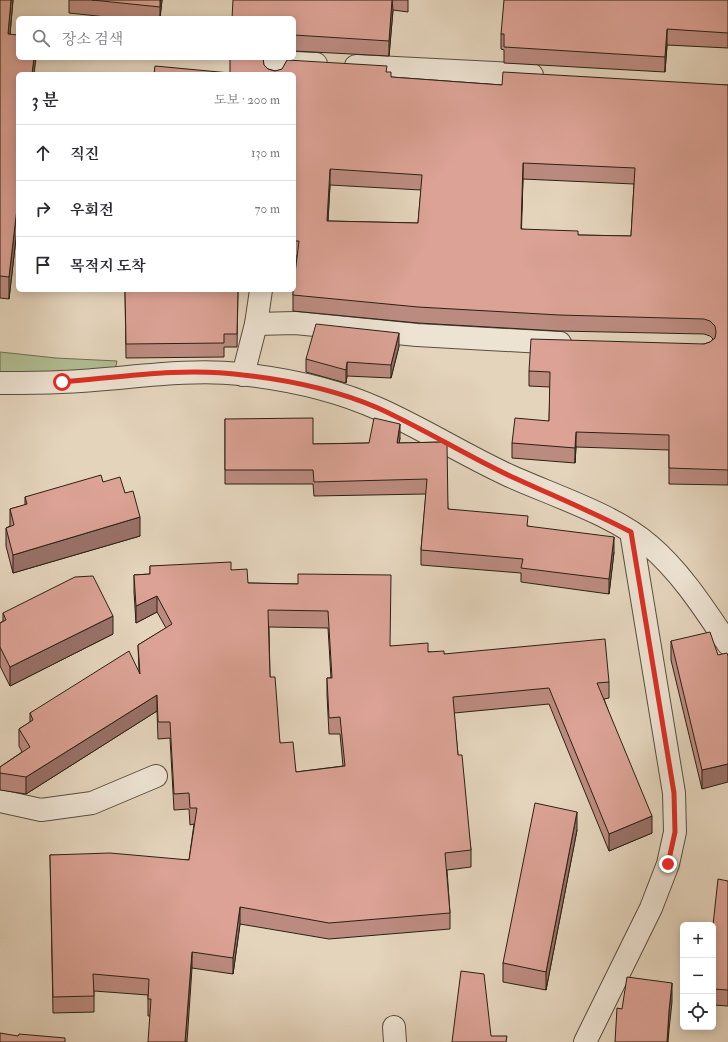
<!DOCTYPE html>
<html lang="ko">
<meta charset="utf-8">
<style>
:root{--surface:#fff;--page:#f7f7f7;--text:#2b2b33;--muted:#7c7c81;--line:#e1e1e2}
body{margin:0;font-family:"IM FELL Double Pica","Noto Serif KR",serif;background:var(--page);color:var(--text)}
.controls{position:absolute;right:12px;bottom:12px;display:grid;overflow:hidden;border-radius:6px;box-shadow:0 2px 10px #0003}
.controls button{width:36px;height:36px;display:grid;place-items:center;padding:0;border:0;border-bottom:1px solid var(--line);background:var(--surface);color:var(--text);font:20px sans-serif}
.stop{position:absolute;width:12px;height:12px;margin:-9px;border:3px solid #d93025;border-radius:50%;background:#fff}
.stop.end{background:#d93025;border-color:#fff;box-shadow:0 1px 4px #0008}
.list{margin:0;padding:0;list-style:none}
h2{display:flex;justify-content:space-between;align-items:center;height:52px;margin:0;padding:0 16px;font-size:17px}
h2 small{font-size:13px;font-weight:400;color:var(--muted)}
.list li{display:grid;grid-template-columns:26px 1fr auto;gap:12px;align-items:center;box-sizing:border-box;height:56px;padding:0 16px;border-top:1px solid var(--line)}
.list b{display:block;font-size:15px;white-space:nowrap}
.list em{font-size:13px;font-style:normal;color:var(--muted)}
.icon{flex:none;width:22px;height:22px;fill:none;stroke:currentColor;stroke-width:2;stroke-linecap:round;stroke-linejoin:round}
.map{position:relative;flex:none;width:728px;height:1042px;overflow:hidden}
.search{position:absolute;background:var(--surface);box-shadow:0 2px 10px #0003;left:16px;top:16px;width:280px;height:44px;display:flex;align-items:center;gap:10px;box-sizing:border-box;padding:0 14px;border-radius:6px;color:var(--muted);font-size:15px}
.panel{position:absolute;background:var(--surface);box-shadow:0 2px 10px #0003;left:16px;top:72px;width:280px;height:220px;border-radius:6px}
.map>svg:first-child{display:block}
.green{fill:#b1bd93;stroke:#6e6f54}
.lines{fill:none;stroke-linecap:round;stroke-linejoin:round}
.minor-casing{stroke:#594e3e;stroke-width:24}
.minor{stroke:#ede3d3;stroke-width:22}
.wall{fill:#bc8b80;stroke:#2b2114;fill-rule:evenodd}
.shaded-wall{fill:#997168;stroke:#2b2114}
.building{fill:#dba295;stroke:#2b2114;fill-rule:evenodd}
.route{stroke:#d93025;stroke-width:5}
</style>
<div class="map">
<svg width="728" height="1042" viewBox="0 0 728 1042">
<rect width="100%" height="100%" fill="#e4d4bc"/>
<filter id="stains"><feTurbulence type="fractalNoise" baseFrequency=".005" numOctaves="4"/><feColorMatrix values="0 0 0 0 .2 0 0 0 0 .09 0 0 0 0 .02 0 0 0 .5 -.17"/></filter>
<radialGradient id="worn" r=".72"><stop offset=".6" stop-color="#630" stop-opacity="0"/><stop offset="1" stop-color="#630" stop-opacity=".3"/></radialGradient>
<polygon class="green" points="0,352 56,358 117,361 115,370 55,374 0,372"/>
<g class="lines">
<defs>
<g id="minor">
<polyline points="356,66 532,75"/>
<polyline points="275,74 275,62 316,64"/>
<polyline points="256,324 295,323 417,335 560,343"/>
<polyline points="243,375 256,324 261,290"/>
<path d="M0 383C20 383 41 383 61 382 122 380 180 368 241 374 287 379 337 390 379 409 424 429 466 456 510 476 552 495 615 515 649 545 681 572 705 610 728 644"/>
<polyline points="0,801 41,810 92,803 156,776"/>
<polyline points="394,1027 395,1042"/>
<polyline points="585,1042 651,908 668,864 675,832 674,793 631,532"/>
</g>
</defs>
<use href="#minor" class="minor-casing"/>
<use href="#minor" class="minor"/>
</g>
<g class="wall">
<polygon points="0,0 13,0 10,34 36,58 18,74 18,221 9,299 0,298"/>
<polygon points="69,0 162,0 160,18 116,18 69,13"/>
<polygon points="233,0 408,0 408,12 393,10 389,56 294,51 294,18"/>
<polygon points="728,0 728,48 667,45 665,72 504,63 504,50 501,49 501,34"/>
<path d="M264 65 268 69 275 71 387 72 391 77 502 85H728V485L669 484V450L576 447 575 463 512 458V443L549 421 550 387 529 386V371L704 344 710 342 713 339 710 336 704 334 559 331 418 323 293 311V295L297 256H294V74L230 73ZM523 179 634 184 631 236 578 235 521 229ZM330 185 421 190 418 223 328 221Z"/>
<polygon points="125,290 238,290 237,347 224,347 224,357 126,358"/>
<polygon points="399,346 391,378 347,376 346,383 306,372 306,359"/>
<polygon points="225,419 313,444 369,443 400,438 399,443 444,442 448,509 528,526 614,552 609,594 521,582 521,573 421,565 421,550 426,494 314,496 313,484 225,484"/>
<polygon points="103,482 125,493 140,536 13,573 6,546 6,528 10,526 10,509 25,505 25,497"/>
<path d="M150 566 231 570 248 583 298 584 390 646 444 654 609 682V698L604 699 652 833 609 851 549 704 454 713 458 755 471 850V867L447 870 450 913V929L329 939 240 924 233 974 192 968 150 1016H148V995L94 991V1012L53 1013 50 855 189 860 194 824 190 825 189 809 174 810 170 738 158 739 157 711 26 794 0 790V767L22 752 19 746V729L30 722V713L139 672 138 645 166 628 157 612 136 623 134 592V575L150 574ZM269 627 328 628 331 678H327V695L329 734H340L343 766 296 772 280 743 270 677Z"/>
<polygon points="3,613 113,634 10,686 0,666 0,623 3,621"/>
<polygon points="671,641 718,655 702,789 671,660"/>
<polygon points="577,830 546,990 503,982 503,963"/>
<polygon points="728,881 728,1006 713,1005 713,925"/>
</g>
<g class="shaded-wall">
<polygon points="11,0 13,0 8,56 8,34"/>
<polygon points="160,0 162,0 160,18"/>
<polygon points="392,0 393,10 389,56 389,41"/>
<polygon points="667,29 667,45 665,72 665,57"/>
<polygon points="34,58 36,58 34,74 32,74"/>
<polygon points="523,163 523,179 521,245 521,229"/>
<polygon points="330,169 330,185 327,236 327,221"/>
<polygon points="18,200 18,221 9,299 9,277"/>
<polygon points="399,333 399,346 391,378 391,365"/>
<polygon points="347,362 347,376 346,383 346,370"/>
<polygon points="400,424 400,438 397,457 397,443"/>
<polygon points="576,432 576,447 575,463 575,448"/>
<polygon points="140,517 140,536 13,573 13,555"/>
<polygon points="614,537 614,552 609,594 609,579"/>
<polygon points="157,596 157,612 136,623 136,606"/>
<polygon points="113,616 113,634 10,686 10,667"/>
<polygon points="157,695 157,711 26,794 26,777"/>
<polygon points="728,764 728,782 702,789 702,770"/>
<polygon points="577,812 577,830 546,990 546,972"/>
<polygon points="652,816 652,833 609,851 609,834"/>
<polygon points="240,907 240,924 233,974 233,958"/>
<polygon points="192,952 192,968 187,1042 185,1042"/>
<polygon points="672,983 672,1002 669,1030 668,1042 667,1042 669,1011"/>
</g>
<g class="building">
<polygon points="0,0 11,0 8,34 18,35 18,58 34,58 32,74 18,74 18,200 9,277 0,276"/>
<polygon points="92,0 160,0 160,7"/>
<polygon points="233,0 392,0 389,41 294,35 294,18 232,18"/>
<polygon points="504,0 728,0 728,33 667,29 665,57 504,47 504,34 501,34"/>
<path d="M230 58H263L264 65 268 69 275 71 282 69 287 60 387 66 386 72H391V77L502 85 503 72 728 85V470L669 468V435L576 432 575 448 512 443 515 418 549 421 550 372 529 371 531 339 704 344 710 342 715 338 716 332 715 326 710 321 704 319 559 315 418 307 293 295V290H294V282L299 241H294V74H154L155 66 230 73ZM523 163 635 168 631 236 578 235V231L521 229ZM330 169 422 175 418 223 327 221Z"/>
<polygon points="125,290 238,290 237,334 224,334 224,343 126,344"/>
<polygon points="316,324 399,333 391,365 347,362 346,370 306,359"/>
<polygon points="313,418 313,444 369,443 374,418 400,424 397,443 444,442 447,443 448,509 528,516 527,526 614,537 609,579 521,568 523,559 421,550 427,479 314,482 313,470 225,470 225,419"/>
<polygon points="101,475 103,482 120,477 125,493 133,491 140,517 13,555 6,528 14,525 10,509 27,504 25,497"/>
<path d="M231 562V570L247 569 248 583 298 584V574L391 575 390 646 428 643V652L444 651V654L605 639 609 682 597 683 652 816 609 834 549 688 453 697 458 755H462L471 850 445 853 450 913 329 923 240 907 233 958 192 952 185 1042H148L151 999H148L149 979 93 974 94 996 53 997 50 855 110 853 189 860 197 808H190L189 793 174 794 170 722H158L157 695 26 777 0 773V767L30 747 19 729 33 720 30 713 129 651 140 674 138 645 172 624 157 596 136 606 134 575 150 574V566ZM268 610 328 611 332 678H327L329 718 340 717 345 766 296 772 293 742 280 743 275 677H270Z"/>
<polygon points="93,576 113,616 10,667 0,647 0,623 6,620 3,613 75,577"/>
<polygon points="710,632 718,655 727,653 728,656 728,764 702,770 671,641"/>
<polygon points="535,803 577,812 546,972 503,963"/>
<polygon points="718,879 728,881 728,990 713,989 713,925"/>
<polygon points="461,971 484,974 491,1036 507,1036 506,1042 452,1042"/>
<polygon points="627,977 672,983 669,1011 667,1042 615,1042 617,1008 622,1009"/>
<polygon points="0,1033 18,1036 19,1034 65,1038 65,1042 0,1042"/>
</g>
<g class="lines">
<path class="route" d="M62 382C122 377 183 367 243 375 289 380 336 390 378 408 422 428 464 454 508 475 549 494 591 511 631 532L674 793 675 832 668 864"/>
</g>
<rect width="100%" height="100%" filter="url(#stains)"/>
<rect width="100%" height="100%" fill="url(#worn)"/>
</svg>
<div class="controls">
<button>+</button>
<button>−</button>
<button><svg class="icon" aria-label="locate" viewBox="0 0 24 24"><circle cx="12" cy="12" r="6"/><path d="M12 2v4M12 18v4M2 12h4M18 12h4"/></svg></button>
</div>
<div class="stop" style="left:62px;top:382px"></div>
<div class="stop end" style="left:668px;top:864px"></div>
<div class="search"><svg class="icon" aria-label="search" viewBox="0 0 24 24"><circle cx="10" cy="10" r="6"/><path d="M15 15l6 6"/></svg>장소 검색</div>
<section class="panel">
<h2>3 분<small>도보 · 200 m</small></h2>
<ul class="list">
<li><svg class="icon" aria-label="ahead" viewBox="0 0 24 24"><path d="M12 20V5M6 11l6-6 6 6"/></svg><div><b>직진</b></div><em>130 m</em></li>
<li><svg class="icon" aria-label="right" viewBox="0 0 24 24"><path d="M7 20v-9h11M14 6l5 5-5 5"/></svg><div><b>우회전</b></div><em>70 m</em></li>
<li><svg class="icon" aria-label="arrive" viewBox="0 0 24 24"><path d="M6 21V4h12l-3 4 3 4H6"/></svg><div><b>목적지 도착</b></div></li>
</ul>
</section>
</div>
